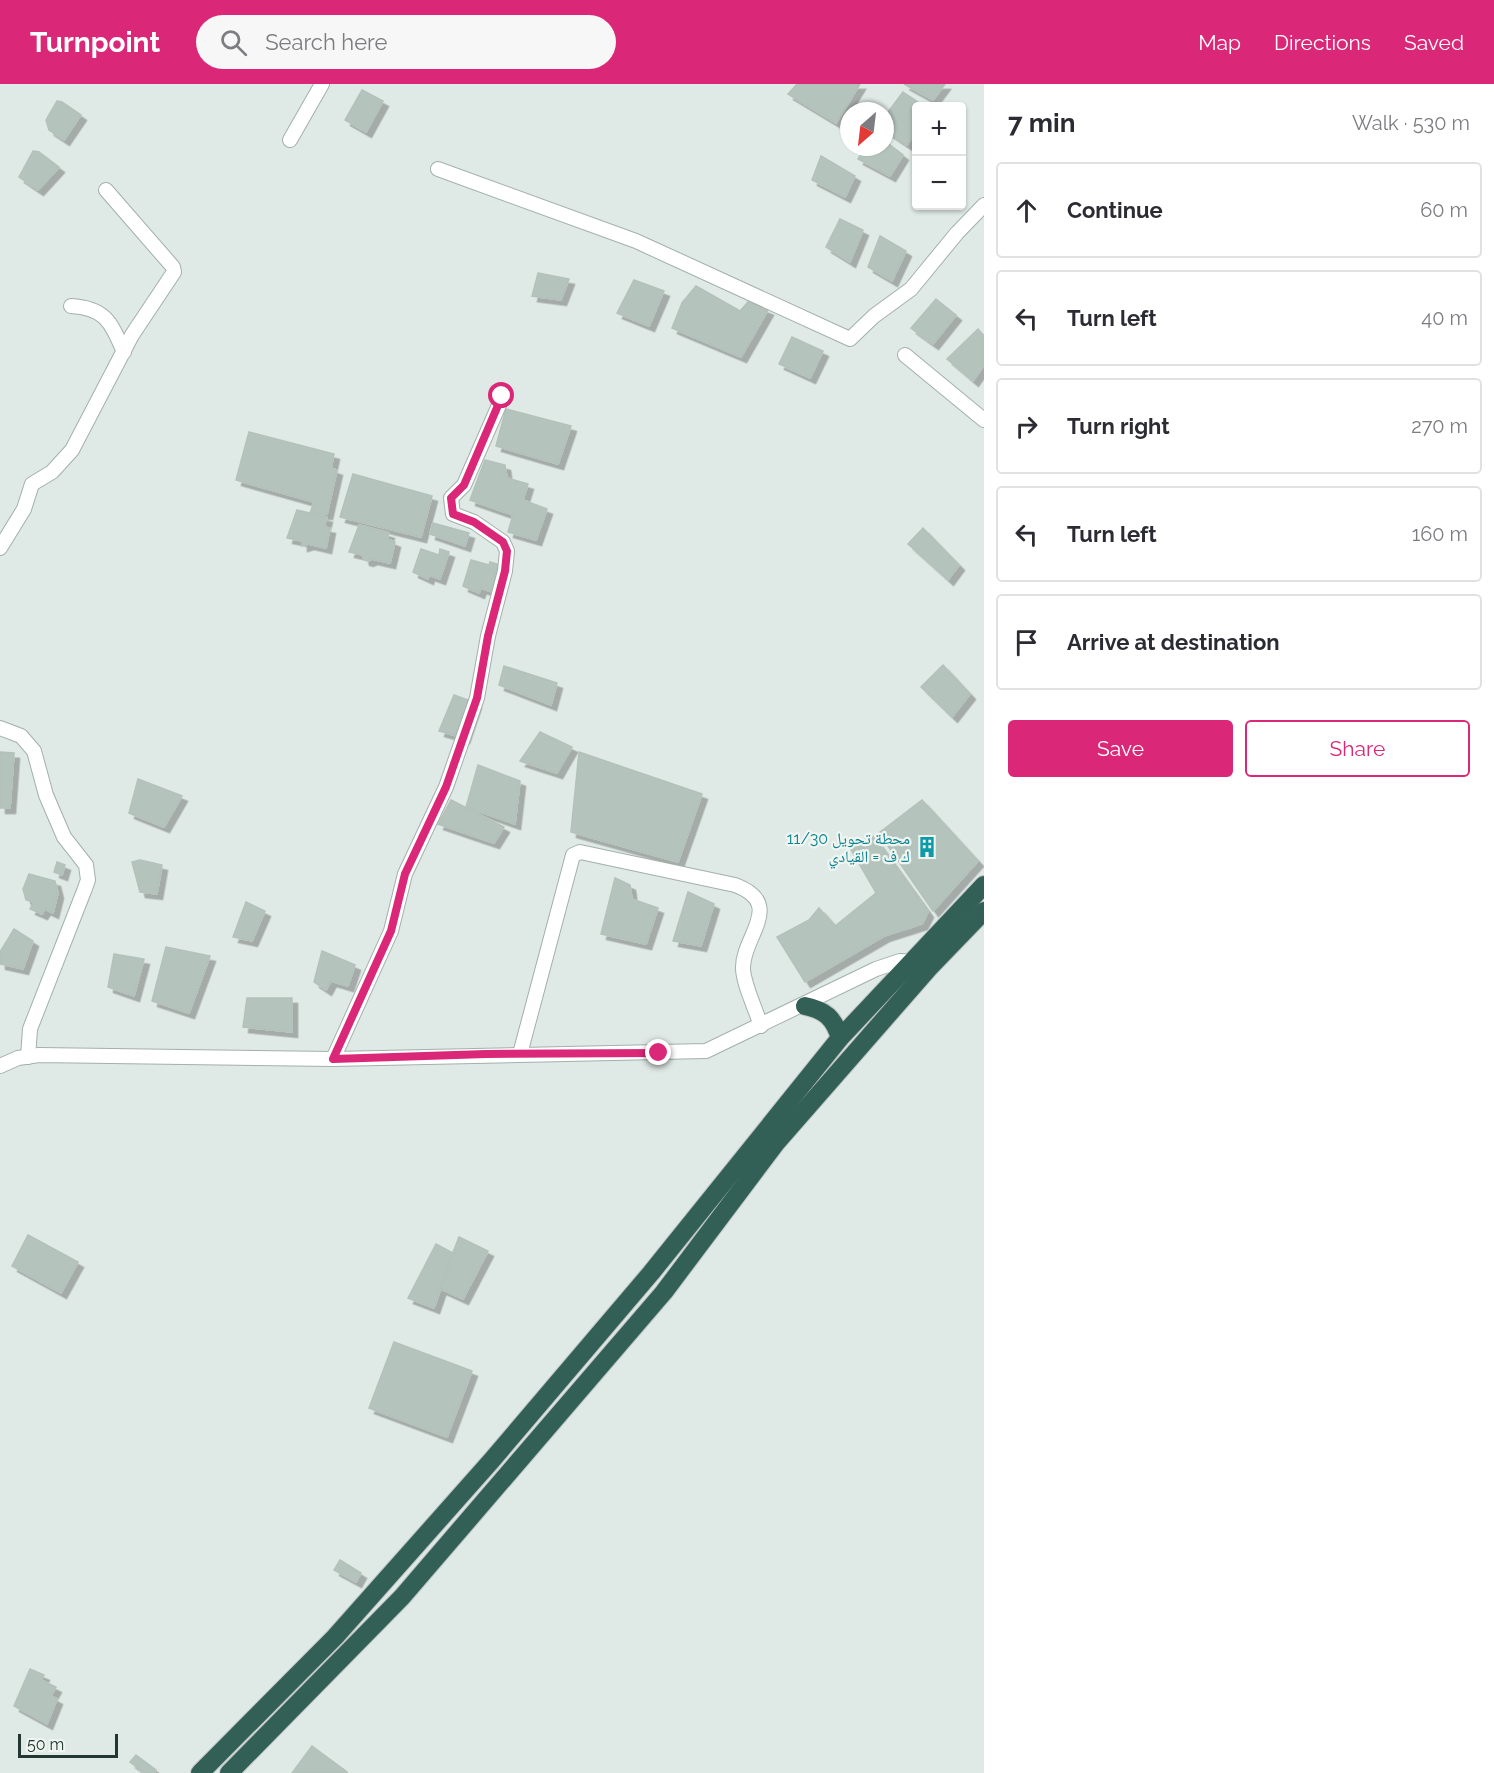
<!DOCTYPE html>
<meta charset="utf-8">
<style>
:root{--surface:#fff;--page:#f7f7f7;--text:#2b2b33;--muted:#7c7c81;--line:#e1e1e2;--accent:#db2777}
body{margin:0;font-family:Raleway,"Noto Naskh Arabic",sans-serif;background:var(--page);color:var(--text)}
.controls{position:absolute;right:18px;top:18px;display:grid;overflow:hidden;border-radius:6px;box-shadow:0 2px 4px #0004}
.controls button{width:54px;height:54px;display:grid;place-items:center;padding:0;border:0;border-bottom:2px solid var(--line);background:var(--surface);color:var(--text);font:30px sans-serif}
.compass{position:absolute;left:840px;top:18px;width:54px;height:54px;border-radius:50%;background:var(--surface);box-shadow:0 2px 4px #0004;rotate:208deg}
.scale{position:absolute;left:18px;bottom:15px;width:100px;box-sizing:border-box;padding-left:6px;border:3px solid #223731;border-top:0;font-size:16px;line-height:21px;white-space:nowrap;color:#223731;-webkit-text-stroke:4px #eff6f2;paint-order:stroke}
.stop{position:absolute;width:18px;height:18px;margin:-14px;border:4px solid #db2777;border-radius:50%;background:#fff}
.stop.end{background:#db2777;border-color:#fff;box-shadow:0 2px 6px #0008}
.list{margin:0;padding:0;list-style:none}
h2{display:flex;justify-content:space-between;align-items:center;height:78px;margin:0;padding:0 24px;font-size:26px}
h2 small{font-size:20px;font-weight:400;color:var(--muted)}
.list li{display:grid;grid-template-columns:39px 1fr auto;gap:18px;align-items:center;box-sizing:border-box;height:96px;margin:0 12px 12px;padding:0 12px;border:2px solid var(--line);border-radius:6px}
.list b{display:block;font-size:22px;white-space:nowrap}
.list em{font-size:20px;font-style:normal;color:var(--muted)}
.actions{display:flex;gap:12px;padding:18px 24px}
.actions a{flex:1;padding:14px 0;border:2px solid var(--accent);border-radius:6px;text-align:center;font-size:21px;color:var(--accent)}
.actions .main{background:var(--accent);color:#fff}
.icon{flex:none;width:33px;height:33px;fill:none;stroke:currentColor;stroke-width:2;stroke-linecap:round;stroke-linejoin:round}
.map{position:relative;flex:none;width:984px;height:1689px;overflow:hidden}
header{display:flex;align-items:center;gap:36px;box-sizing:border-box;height:84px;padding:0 30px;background:var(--accent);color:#fff}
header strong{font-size:28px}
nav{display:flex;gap:33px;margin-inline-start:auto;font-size:21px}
.search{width:420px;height:54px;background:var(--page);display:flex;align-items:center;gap:15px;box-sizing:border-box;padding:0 21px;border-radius:33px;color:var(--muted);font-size:22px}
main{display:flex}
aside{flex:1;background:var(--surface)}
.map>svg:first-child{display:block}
.building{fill:#b5c3bd;stroke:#b3c1bb;stroke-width:1.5;filter:url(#shadow)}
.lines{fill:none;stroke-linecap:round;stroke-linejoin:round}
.street-casing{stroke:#a3b0ab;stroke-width:16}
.highway-casing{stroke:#bdc3c1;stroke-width:20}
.street{stroke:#fff;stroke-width:14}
.highway{stroke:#325f56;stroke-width:18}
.route{stroke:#db2777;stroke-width:8}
.labels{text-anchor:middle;stroke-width:4.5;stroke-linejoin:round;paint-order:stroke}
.culture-label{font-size:16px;fill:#0d838f;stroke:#eff6f2;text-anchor:end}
</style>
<header>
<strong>Turnpoint</strong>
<div class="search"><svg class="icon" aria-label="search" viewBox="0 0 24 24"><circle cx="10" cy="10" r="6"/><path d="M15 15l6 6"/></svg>Search here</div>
<nav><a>Map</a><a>Directions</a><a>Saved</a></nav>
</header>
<main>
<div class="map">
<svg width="984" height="1689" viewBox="0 0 984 1689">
<defs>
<filter id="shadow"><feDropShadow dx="5.5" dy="5.5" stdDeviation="0" flood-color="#0004"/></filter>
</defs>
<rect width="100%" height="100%" fill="#dfe9e5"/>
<g class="building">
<polygon points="797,0 860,0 836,39 788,10"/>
<polygon points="904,0 945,0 933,16"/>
<polygon points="362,6 383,17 366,48 345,36"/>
<polygon points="903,8 924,22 916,22 916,47 907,61 885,46 885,32"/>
<polygon points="57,17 62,18 81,31 64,56 49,46 46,36"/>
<polygon points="885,57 903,71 890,92 858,75 865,63 885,63"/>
<polygon points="33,67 39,68 59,83 38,106 19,93"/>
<polygon points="821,72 855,92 845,113 812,96"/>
<polygon points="840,135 863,146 850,178 826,163"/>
<polygon points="880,152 906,167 892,197 868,183"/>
<polygon points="538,189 569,195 561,216 532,212"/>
<polygon points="634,196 664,207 649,242 617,229"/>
<polygon points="696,202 740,227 748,218 768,226 741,273 672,244 682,219"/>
<polygon points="936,215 956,231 933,260 911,244"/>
<polygon points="978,245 984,252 984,281 973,297 947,275"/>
<polygon points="792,253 823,267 810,294 779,280"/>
<polygon points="506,325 571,342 558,380 496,362"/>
<polygon points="249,348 334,370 331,384 337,386 327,430 310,429 314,418 236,396"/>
<polygon points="485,376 505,381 507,394 528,400 523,416 547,425 536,456 508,448 513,431 470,416"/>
<polygon points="353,390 432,412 421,453 340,433"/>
<polygon points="297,426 327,433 324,443 330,444 326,464 309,460 302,462 302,457 287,454"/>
<polygon points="433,439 469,449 465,462 430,450"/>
<polygon points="359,441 389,449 387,455 395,458 390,479 372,475 368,477 364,476 363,471 349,468"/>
<polygon points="923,444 959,481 948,496 908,460"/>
<polygon points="421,465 439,471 440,465 449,468 440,495 429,491 428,495 413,488"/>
<polygon points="471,476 489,481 490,478 500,481 492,508 481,504 479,509 463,502"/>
<polygon points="943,581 970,610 952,633 921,603"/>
<polygon points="504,582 557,599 551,621 499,601"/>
<polygon points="454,611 476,619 464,654 439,647"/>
<polygon points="540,648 572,663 557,689 520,677"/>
<polygon points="0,668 14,669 10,724 0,724"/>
<polygon points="579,668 702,710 678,778 571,748"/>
<polygon points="478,681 520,697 515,740 466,723"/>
<polygon points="138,695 182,712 164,743 129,729"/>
<polygon points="451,716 504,743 494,759 438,740"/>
<polygon points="922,716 978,777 933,827 879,749"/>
<polygon points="873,752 928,828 922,840 884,852 805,898 777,853 809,836 819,824 835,842 876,809 849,762"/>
<polygon points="140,776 162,781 157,810 140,808 132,778"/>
<polygon points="57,778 65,781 62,791 54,788"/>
<polygon points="29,790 55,797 58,809 53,829 45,825 42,830 30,825 34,818 26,816 23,805"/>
<polygon points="615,794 630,801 632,815 658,824 646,860 601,850"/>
<polygon points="688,808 714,820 701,862 673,857"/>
<polygon points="246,818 265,827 252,857 233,853"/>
<polygon points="14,845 33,857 23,885 0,880 0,868"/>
<polygon points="166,863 210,872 189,929 152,917"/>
<polygon points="322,867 355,881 348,902 331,897 326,906 314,898"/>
<polygon points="114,870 144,875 134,912 108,903"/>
<polygon points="247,914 292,914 292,948 243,943"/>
<polygon points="28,1151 78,1178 61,1209 12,1182"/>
<polygon points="459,1153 488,1167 463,1215 439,1204"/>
<polygon points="436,1160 453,1169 434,1224 408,1214"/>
<polygon points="394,1258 472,1287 447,1353 369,1324"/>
<polygon points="340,1476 361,1489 356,1498 334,1486"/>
<polygon points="30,1585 44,1591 41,1596 56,1603 51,1612 57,1615 47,1640 14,1622"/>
<polygon points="312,1662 347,1688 347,1689 292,1689"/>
<polygon points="136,1671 156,1686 154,1689 145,1689 130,1678"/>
</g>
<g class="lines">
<defs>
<g id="street">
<polyline points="290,56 322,0"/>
<polyline points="438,85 636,157 850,255 874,232 911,205 957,149 984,121"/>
<path d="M71 222C106 224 111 239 124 268"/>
<polyline points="905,271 984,336"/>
<polyline points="0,464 24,425 32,400 52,388 72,366 132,251 174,188 173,183 106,106"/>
<polyline points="0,644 21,652 34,667 46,711 64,753 86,781 88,796 84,807 30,945 28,973"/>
<path d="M520 970 573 771 580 768 735 801C786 820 742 853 743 884 743 899 756 926 761 942"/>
<polyline points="333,975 391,847 405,790 446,703 477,614 488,552 505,487 507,467 503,458 474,438 453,430 451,414 464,401 503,312"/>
<polyline points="0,982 18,974 39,971 333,975 706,967 876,885 900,877 916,878"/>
</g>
<g id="highway">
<path d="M805 922C825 926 834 934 840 954"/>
<polyline points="200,1689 335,1553 492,1376 651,1189 840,954 984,801"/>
<polyline points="229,1689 402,1513 664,1208 776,1059 929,884 984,827"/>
</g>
</defs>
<use href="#street" class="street-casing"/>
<use href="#highway" class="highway-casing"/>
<use href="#street" class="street"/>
<use href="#highway" class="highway"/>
</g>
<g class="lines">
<polyline class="route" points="502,312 464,401 451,414 453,430 474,438 503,458 507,467 505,487 488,552 477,614 446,703 405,790 391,847 333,975 486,970 659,969"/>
</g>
<defs>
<symbol id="building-bare" viewBox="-9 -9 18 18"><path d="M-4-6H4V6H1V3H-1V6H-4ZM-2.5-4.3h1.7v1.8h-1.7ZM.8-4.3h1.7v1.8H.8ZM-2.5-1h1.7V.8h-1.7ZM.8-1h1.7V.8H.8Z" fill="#0f9aa8" stroke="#eff6f2" stroke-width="2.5" paint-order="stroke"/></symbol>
</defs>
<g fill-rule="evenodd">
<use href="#building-bare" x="912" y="748" width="30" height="30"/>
</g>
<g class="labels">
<g class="culture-label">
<text x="910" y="760">محطة تحويل 11/30<tspan x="910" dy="18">ك ف = القيادي</tspan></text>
</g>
</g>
</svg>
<div class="controls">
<button>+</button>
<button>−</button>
</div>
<svg class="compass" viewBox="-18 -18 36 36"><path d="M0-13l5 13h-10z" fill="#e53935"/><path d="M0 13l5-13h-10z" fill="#7c7c81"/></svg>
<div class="scale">50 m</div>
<div class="stop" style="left:502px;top:312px"></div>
<div class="stop end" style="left:659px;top:969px"></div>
</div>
<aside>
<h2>7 min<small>Walk · 530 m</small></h2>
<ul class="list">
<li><svg class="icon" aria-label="ahead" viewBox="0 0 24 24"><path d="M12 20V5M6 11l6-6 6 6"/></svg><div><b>Continue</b></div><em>60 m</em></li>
<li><svg class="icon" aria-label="left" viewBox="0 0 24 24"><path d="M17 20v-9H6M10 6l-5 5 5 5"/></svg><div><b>Turn left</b></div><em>40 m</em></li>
<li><svg class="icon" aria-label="right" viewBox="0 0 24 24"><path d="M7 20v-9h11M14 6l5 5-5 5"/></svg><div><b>Turn right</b></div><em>270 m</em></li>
<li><svg class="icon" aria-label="left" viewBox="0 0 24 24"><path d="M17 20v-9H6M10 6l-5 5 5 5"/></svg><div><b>Turn left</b></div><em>160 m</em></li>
<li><svg class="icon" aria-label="arrive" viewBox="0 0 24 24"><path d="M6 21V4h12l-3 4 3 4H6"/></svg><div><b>Arrive at destination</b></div></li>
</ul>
<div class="actions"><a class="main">Save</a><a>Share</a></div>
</aside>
</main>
